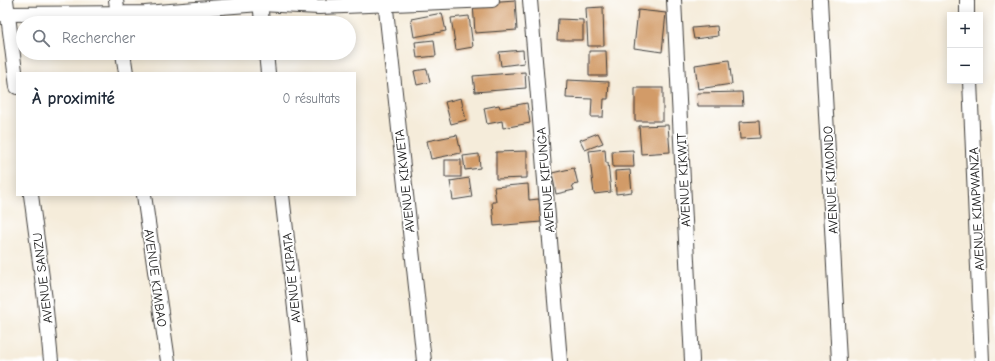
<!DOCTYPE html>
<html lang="fr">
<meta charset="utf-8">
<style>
:root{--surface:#fff;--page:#f2f2f3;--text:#1f2937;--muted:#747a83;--line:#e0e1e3}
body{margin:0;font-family:"Comic Neue",sans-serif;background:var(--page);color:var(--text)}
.controls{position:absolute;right:12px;top:12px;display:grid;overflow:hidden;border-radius:0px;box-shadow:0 2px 10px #0003}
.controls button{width:36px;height:36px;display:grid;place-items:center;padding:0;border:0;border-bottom:1px solid var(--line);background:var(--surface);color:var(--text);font:20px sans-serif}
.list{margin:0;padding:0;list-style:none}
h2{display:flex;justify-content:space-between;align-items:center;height:52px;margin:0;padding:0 16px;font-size:17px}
h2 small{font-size:13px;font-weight:400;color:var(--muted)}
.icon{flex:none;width:22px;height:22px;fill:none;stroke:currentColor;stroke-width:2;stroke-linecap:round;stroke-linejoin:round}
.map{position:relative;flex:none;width:995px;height:361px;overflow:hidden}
.search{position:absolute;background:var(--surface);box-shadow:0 2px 10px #0003;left:16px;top:16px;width:340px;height:44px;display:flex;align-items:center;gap:10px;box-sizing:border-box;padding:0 14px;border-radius:22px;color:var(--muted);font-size:15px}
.panel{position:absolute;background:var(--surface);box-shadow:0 2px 10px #0003;left:16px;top:72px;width:340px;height:124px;border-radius:0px}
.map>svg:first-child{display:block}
.building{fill:#d29b67}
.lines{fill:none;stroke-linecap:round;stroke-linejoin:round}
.street-casing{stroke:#3d3b38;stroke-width:16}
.street{stroke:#fff;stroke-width:14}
.labels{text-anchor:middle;stroke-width:3.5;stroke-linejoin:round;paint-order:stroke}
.street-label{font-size:13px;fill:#1c1c1c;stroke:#fff}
</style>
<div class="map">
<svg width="995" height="361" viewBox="0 0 995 361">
<rect width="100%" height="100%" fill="#fff"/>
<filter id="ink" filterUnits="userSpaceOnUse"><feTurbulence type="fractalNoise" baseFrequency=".025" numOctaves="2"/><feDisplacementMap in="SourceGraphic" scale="8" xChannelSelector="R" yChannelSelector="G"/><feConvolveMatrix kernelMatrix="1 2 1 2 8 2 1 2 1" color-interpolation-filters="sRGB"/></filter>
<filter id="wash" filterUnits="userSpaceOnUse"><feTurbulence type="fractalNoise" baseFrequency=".012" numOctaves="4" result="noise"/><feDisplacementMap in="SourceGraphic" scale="16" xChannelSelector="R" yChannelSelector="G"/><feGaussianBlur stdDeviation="0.9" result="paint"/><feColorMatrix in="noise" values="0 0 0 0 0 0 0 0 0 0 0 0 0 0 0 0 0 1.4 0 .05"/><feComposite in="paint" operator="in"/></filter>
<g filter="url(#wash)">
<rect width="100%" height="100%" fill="#f5ecda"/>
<g id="blocks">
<g class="building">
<polygon points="515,0 517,30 475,33 473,3"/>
<polygon points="603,7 604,46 588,46 586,8"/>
<polygon points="638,10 666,13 662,52 634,48"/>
<polygon points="442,13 446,31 414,37 411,19"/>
<polygon points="469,16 473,47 456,50 451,18"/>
<polygon points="558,19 583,20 583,40 557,40"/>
<polygon points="717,26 718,36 694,39 692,28"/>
<polygon points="434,40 436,56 417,58 415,42"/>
<polygon points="523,50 524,63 501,66 499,52"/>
<polygon points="589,51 606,51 607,76 589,76"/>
<polygon points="729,60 732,84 698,89 695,65"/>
<polygon points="427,69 430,82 417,85 414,71"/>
<polygon points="525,72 526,88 475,92 473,76"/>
<polygon points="567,80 609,82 608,99 604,99 603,117 591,117 592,99 566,98"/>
<rect x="635" y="88" width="28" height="33"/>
<polygon points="742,92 743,106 698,106 697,93"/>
<polygon points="461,98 466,120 451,124 445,102"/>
<polygon points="527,103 530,123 503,128 502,121 487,124 484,108 499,105 500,108"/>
<polygon points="759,121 760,138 740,139 739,122"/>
<polygon points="668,125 670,152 641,154 639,126"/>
<polygon points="598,133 603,143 585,150 580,140"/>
<polygon points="457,135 461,153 431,159 427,141"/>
<polygon points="605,149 606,163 608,163 611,192 594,194 589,151"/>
<polygon points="633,150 634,167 613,167 612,151"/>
<polygon points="527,151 527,178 496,179 496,152"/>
<polygon points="479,154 480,168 465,170 463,156"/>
<rect x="445" y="160" width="16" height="17"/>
<polygon points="574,168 578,184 572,185 574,190 556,194 552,173"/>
<polygon points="630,170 632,192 616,194 615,171"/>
<polygon points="469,178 472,197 453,200 450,181"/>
<polygon points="528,184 529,200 539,199 541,222 494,226 492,202 496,202 494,187"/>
</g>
</g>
</g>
<g filter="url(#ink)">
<use href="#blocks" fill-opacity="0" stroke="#3d3b38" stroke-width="1"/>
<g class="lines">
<defs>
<g id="street">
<polyline points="6,0 17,87"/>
<polyline points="116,0 119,23"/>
<polyline points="260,0 262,23"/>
<polyline points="385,0 424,361"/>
<polyline points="530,0 560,361"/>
<polyline points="674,0 692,361"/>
<polyline points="820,0 839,361"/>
<polyline points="967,0 967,15"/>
<polyline points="0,14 145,13 260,4 319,7 492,0"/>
<polyline points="123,53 126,73"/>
<polyline points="266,53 268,73"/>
<polyline points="970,81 982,361"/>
<polyline points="31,195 45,300 51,361"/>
<polyline points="144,195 168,361"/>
<polyline points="282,195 301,361"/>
</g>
</defs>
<use href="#street" class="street-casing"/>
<use href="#street" class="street"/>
</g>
</g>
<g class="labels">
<g class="street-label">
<text transform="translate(545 180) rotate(-95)" y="5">AVENUE KIFUNGA</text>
<text transform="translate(683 180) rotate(-93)" y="5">AVENUE KIKWIT</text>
<text transform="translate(830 180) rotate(-93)" y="5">AVENUE KIMONDO</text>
<text transform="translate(404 181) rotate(-96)" y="5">AVENUE KIKWETA</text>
<text transform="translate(976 209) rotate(-93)" y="5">AVENUE KIMPWANZA</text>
<text transform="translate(42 278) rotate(-97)" y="5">AVENUE SANZU</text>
<text transform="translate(156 278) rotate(82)" y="5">AVENUE KIMBAO</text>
<text transform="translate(291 278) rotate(-96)" y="5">AVENUE KIPATA</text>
</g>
</g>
</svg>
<div class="controls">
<button>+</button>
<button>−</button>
</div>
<div class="search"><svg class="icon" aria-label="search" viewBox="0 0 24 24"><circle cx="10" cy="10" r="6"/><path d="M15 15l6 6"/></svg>Rechercher</div>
<section class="panel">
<h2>À proximité<small>0 résultats</small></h2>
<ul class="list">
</ul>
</section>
</div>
